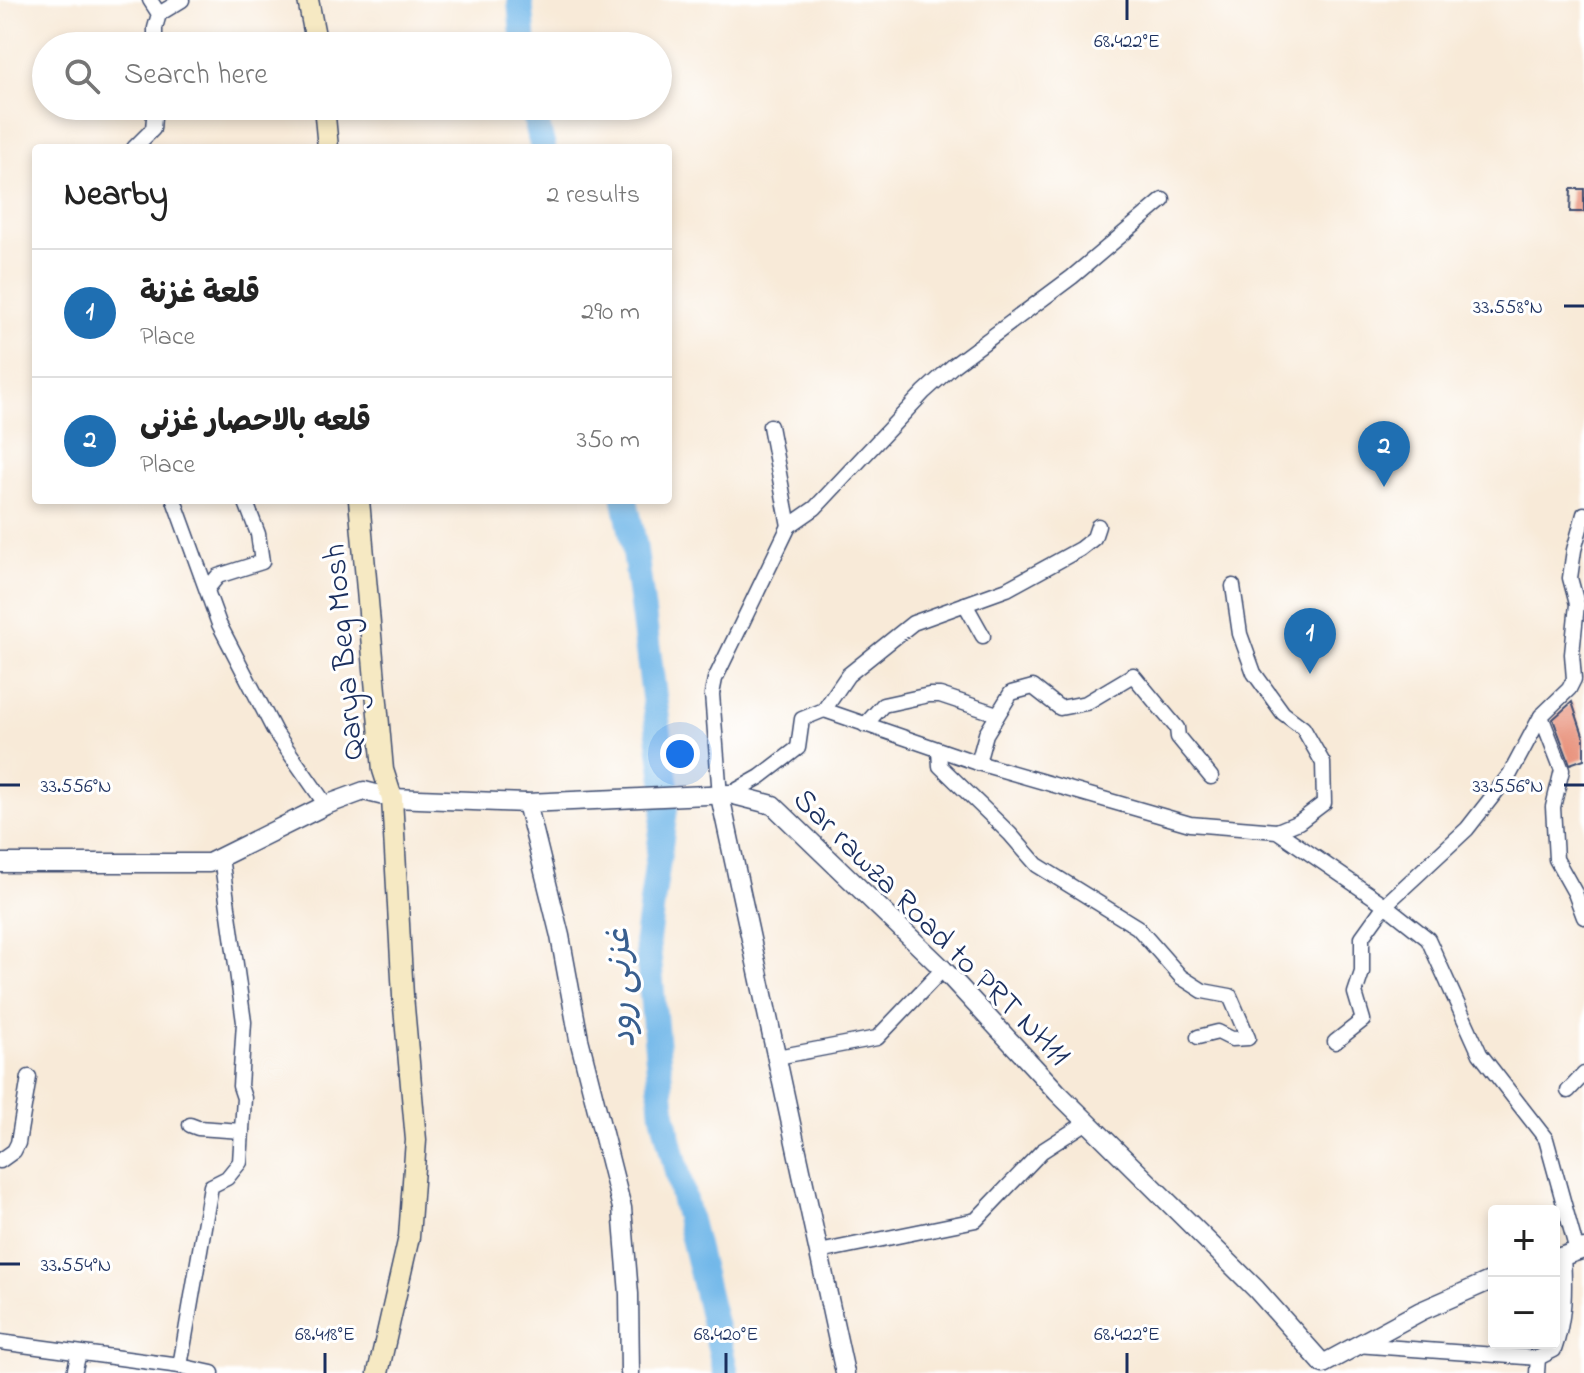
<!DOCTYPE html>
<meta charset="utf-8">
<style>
:root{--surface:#fff;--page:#f6f6f6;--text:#222;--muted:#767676;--line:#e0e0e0;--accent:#1f6fb2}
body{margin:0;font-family:"Indie Flower","Playpen Sans Arabic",sans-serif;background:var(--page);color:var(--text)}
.controls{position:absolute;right:24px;bottom:24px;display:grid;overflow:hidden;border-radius:8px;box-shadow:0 4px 12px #0003}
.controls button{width:72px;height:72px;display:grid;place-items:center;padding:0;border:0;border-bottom:2px solid var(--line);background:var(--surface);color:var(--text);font:40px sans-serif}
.you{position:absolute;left:680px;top:754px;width:28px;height:28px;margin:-20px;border:6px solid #fff;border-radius:50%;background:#1a73e8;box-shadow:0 0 0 12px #1a73e833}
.badge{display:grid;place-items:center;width:52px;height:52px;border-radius:50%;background:var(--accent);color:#fff;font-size:26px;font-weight:700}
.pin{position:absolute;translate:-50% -66px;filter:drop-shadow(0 2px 4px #0008)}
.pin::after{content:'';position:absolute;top:42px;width:28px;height:24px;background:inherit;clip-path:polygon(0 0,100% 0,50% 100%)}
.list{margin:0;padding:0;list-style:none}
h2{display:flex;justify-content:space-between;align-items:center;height:104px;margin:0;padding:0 32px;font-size:34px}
h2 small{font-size:26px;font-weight:400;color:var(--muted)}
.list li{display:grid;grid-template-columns:52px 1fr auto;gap:24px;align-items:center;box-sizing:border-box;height:128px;padding:0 32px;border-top:2px solid var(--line)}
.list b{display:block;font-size:30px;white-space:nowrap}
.list p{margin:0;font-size:26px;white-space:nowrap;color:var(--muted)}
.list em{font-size:26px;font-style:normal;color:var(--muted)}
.icon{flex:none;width:44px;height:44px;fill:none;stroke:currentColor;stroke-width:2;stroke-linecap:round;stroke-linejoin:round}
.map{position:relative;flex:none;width:1584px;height:1373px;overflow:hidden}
.search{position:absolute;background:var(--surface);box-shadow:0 4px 12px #0003;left:32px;top:32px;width:640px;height:88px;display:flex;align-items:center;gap:20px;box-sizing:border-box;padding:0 28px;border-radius:44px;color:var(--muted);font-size:30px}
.panel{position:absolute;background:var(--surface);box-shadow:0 4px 12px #0003;left:32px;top:144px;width:640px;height:360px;border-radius:8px}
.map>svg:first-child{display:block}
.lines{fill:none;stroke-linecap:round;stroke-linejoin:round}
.river{stroke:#72b8e9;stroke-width:26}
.building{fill:#e8927c}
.minor-casing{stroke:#3c4b70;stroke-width:17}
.tertiary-casing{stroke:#3c4b70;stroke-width:21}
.secondary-casing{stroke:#3c4b70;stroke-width:23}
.minor{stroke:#fff;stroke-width:14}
.tertiary{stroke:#fff;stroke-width:18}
.secondary{stroke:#f6e9c3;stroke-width:20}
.ticks{fill:none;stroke:#1b2f5e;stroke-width:3}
.labels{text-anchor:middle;stroke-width:6;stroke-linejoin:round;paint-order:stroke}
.street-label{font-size:32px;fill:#1b2f5e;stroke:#fff}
.water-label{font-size:34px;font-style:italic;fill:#395f8f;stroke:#fff}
.ticks-label{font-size:20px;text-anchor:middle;fill:#1b2f5e;stroke:#fff;stroke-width:6;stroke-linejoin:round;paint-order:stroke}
</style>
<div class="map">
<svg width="1584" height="1373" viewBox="0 0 1584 1373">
<rect width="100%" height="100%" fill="#fff"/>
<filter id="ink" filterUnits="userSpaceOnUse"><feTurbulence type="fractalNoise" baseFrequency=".0125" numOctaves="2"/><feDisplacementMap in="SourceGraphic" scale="16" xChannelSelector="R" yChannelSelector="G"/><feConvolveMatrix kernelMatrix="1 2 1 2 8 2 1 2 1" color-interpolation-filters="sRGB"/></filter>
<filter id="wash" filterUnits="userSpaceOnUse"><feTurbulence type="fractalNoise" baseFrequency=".006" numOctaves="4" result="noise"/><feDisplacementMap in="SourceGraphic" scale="32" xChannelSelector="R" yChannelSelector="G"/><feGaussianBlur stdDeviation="1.8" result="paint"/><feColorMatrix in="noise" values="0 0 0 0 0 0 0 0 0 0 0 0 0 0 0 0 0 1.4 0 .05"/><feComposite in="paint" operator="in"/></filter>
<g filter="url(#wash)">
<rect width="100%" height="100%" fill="#f8ead8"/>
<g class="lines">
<g class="river">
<polyline points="520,0 524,46"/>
<polyline points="532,106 543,148"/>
<polyline points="625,500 634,544 667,795 647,939 663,1114 726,1373"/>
</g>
</g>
<g id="blocks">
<g class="building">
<polygon points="1571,189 1584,189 1584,212 1570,212"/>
<polygon points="1572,702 1584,738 1584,759 1570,764 1553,719"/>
</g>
</g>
</g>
<g filter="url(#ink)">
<use href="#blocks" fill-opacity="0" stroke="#3c4b70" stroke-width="2"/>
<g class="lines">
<defs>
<g id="minor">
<polyline points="150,0 159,14 155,28 155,46"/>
<polyline points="159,14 182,0"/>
<polyline points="134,148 153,129 155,106"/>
<polyline points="770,426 789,526"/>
<polyline points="174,500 219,624 275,732 326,805"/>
<polyline points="1233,586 1240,634 1254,673 1283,713 1303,728 1323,763 1324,803 1299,822 1277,831"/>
<polyline points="208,588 218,576 262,562 258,534 245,500"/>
<polyline points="965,604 983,636"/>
<polyline points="824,710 978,763 1190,824 1277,831 1385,905 1428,939 1480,1054 1546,1139 1577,1251"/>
<polyline points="1541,716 1562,770 1553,807 1556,859 1575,893 1584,917"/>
<polyline points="865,725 883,705 929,695 940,695 997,714"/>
<polyline points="939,750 940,766 1010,834 1037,865 1137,927 1181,977 1203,991 1230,996 1248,1038 1232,1039 1218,1032 1198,1037"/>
<polyline points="978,763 986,734 1011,693 1033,687 1060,708 1086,703 1133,675 1177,728 1178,737 1211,777"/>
<polyline points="730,794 760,777 798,748 802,719 824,710 848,675 913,623 1007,589 1080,549 1094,538 1098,526"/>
<polyline points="720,796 712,694 715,679 789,526 815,508 924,392 954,365 1072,277 1163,200"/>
<polyline points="1335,1042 1363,1020 1355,993 1362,972 1362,937 1385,905 1467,829 1510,774 1541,716 1569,689 1574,679 1572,654 1577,604 1570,578 1574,550 1584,514"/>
<polyline points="777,1057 877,1038 943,969"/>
<polyline points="1568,1091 1584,1074"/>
<polyline points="190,1125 198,1128 242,1131"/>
<polyline points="0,1161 14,1151 18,1143 29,1077"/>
<polyline points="819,1252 976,1220 1042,1151 1087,1122"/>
<polyline points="0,1342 180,1366 212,1373"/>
<polyline points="1356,1345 1538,1358 1537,1373"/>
<path d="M1538 1358 1554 1350C1565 1319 1565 1289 1563 1255"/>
<polyline points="180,1366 211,1186 227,1178 240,1162 244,1098 240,1086 244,1022 221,857"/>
<polyline points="74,1373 79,1353"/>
</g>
<g id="tertiary">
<polyline points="720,796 845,1373"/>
<polyline points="527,803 560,936 579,1039 622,1208 629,1294 630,1373"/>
<polyline points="0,863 209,863 326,805 364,791 392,798 527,803 730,794 773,805 943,969 1057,1092 1256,1289 1323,1364 1421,1311 1494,1279"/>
<polyline points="1554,1259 1584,1249"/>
</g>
<g id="secondary">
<polyline points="308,0 317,46"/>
<polyline points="324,106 328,148"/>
<polyline points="359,500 383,770 392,798 403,996 416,1140 409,1237 378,1373"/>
</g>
</defs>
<use href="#minor" class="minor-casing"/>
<use href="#tertiary" class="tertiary-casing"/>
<use href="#secondary" class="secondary-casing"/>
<use href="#minor" class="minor"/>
<use href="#tertiary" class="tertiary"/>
<use href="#secondary" class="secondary"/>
</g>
</g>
<path class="ticks" d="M1127 0V20M1564 306H1584M0 785H20M1564 785H1584M0 1264H20M325 1353V1373M726 1353V1373M1127 1353V1373"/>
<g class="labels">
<g class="street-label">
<text transform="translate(342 652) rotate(-95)" y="11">Qarya Beg Mosh</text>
<text transform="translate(933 926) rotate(45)" y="11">Sar rawza Road to PRT NH11</text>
</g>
<g class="water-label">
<text transform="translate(619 988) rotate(-93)" y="12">غزنی رود</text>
</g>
</g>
<g class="ticks-label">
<text x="1127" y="47">68.422°E</text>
<text x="1508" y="313">33.558°N</text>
<text x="76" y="792">33.556°N</text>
<text x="1508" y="792">33.556°N</text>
<text x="76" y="1271">33.554°N</text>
<text x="325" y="1340">68.418°E</text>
<text x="726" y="1340">68.420°E</text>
<text x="1127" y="1340">68.422°E</text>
</g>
</svg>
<div class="controls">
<button>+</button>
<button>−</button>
</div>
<div class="you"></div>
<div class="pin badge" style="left:1310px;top:674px">1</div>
<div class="pin badge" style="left:1384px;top:487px">2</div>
<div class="search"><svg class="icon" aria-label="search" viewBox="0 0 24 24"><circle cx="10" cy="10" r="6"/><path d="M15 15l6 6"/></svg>Search here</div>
<section class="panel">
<h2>Nearby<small>2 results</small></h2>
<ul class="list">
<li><span class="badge">1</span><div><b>قلعة غزنة</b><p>Place</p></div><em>290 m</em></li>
<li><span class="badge">2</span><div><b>قلعه بالاحصار غزنی</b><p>Place</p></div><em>350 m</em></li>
</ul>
</section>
</div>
